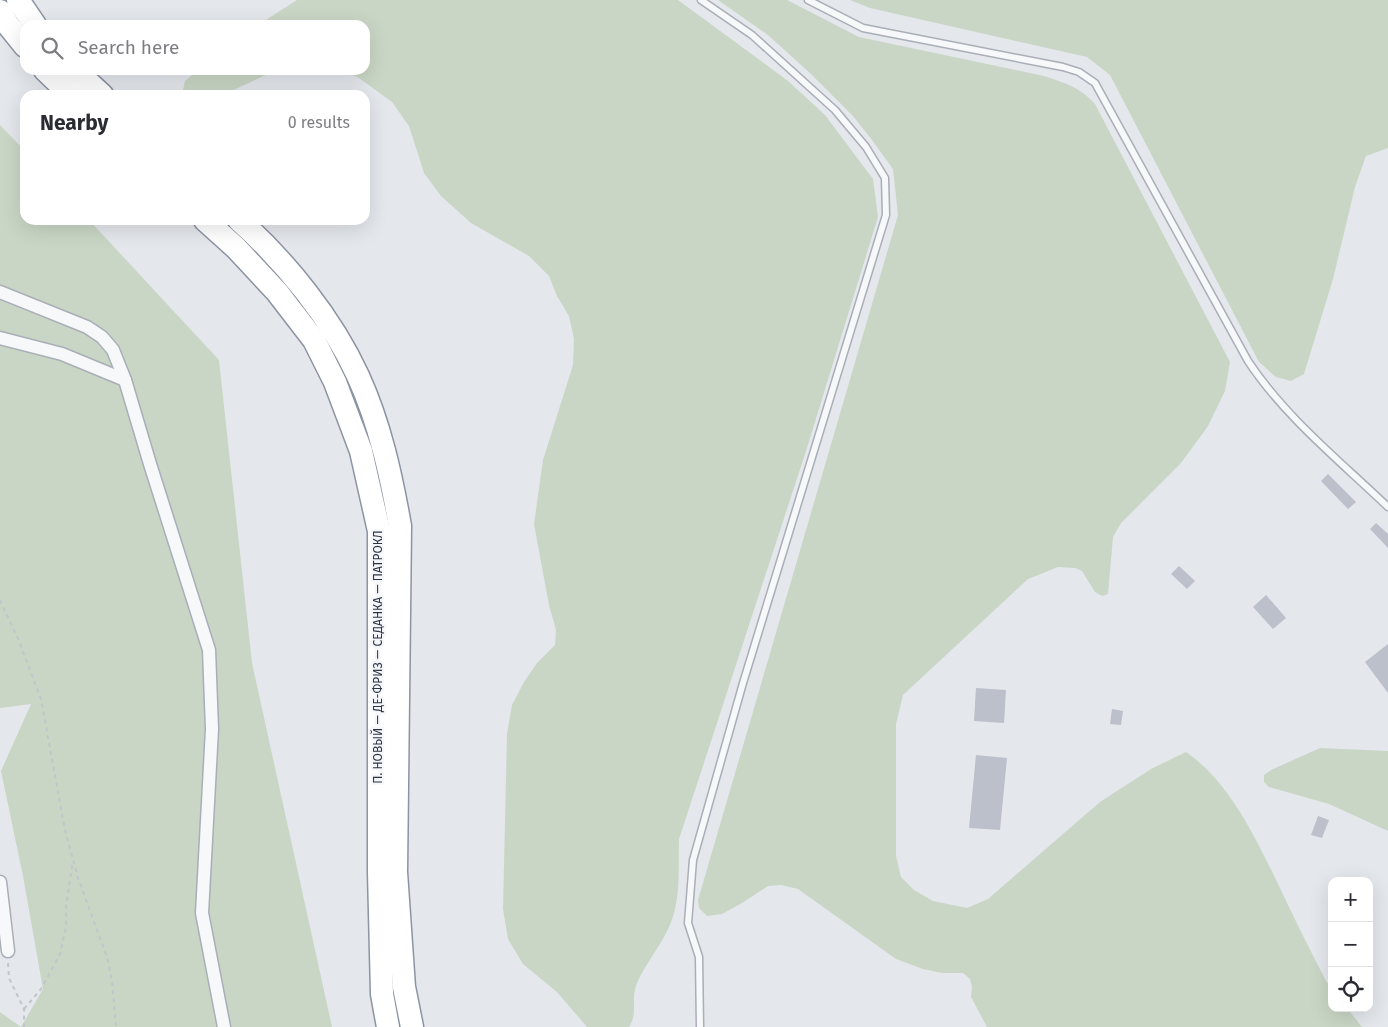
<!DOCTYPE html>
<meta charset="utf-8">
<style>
:root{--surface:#fff;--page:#f2f2f3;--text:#2b2b33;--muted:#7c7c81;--line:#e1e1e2}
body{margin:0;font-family:"Fira Sans",sans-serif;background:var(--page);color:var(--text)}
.controls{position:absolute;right:15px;bottom:15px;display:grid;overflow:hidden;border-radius:10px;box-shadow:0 5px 20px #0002}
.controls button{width:45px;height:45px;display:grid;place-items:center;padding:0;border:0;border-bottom:1px solid var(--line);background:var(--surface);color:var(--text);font:25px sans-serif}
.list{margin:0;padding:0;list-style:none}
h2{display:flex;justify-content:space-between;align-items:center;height:65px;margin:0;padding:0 20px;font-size:21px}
h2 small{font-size:16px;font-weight:400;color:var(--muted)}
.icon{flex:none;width:28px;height:28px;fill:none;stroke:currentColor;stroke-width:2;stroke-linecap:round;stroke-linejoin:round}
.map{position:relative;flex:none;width:1388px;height:1027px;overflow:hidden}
.search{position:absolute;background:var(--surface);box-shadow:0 5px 20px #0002;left:20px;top:20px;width:350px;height:55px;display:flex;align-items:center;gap:12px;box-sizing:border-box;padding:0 18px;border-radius:15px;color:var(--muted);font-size:19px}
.panel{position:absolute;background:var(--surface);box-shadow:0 5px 20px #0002;left:20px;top:90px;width:350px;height:135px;border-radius:15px}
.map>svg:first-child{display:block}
.green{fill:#c9d6c5}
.building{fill:#bbc0ca}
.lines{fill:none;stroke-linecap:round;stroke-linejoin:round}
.lane-casing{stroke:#a9aeb7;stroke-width:9}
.street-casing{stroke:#a9aeb7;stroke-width:15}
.highway-casing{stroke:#8b94a3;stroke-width:25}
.path{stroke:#c2c5cb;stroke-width:2;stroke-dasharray:4 4;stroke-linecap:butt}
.lane{stroke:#f7f8fa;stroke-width:6}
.street{stroke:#f7f8fa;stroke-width:12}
.highway{stroke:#fff;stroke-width:22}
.labels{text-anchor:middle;stroke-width:4.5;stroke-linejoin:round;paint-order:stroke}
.street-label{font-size:12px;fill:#2b3445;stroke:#f4f6f9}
</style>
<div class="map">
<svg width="1388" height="1027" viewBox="0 0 1388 1027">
<rect width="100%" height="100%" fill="#e4e7ec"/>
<g class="green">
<path d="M297 0H678L788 81 825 115 873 179 878 217 807 448 679 839C678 870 682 905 666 933 657 951 643 967 636 986 631 1000 638 1014 629 1027H587L557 992 523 964 508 939 503 909 507 734 512 705 524 682 537 663 555 645 556 630 549 605 534 524 543 460 573 365 574 339 569 316 557 296 549 276 529 256 471 223 441 196 424 173 409 126 392 102 359 78 344 70H365V25H258Z"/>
<path d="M718 0H787L859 37 1044 76C1065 83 1080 87 1095 104L1230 362 1225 391 1208 426 1181 463 1121 523 1113 537 1108 594 1102 596 1095 592 1082 571 1075 568 1058 567 1028 579 903 695 896 724V856L901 877 914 890 933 901 967 908 988 899 1100 802 1151 769 1186 752C1230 782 1256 839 1279 886 1294 918 1310 950 1326 981L1332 989V1008H1347L1362 1027H987L971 997 972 987 970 979 963 973H942L923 969 896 959 798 889 781 885 768 886 742 903 722 914 707 916 699 908 698 900 898 215 893 169 872 140 853 116 811 74 768 35Z"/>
<polygon points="850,0 1388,0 1388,148 1366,156 1355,187 1333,279 1304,374 1291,381 1276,377 1259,362 1110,75 1087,57 870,8"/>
<polygon points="198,70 276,70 223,95 182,95 185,81"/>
<polygon points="0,125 25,151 25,220 89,220 219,360 252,663 332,1027 0,1027 0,1012 21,1027 43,989 23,876 1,771 31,704 0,708"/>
<polygon points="1320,748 1388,751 1388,831 1329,804 1269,787 1264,782 1264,775 1271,770"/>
</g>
<g class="building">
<polygon points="1328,474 1356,502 1348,509 1321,481"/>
<polygon points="1376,523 1388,534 1388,548 1370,529"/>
<polygon points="1179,566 1195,581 1187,589 1171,574"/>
<polygon points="1266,595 1286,618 1273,629 1253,607"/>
<polygon points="1388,644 1388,693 1365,662"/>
<polygon points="976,688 1006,690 1004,723 974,721"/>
<polygon points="1112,709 1123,711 1121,725 1110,724"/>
<polygon points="976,755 1007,758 1000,830 969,828"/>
<polygon points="1318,816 1329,820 1322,838 1311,835"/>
</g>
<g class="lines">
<defs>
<g id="lane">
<path d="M808 0 863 28 1063 67 1079 72 1095 83 1248 361C1285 417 1340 461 1388 507"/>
<polyline points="700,1027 699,957 688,923 693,860 743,683 886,215 885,178 866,147 835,110 752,35 701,0"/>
</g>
<g id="street">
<polyline points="0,292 87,327 102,337 113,350 125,380 150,464 209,650 212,729 202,913 224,1027"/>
<polyline points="0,338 62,354 125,380"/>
<polyline points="0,882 8,951"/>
</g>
<g id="highway">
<polyline points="18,0 35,25"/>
<polyline points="0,11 8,25 25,46"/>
<polyline points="45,70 71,95"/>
<polyline points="75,70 102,95"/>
<polyline points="205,220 236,248 277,292 314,340 335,382 361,451 379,531 379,872 382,994 388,1027"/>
<path d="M239 220C286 262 332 319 358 376 380 424 391 475 400 526L396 872 404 987 412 1027"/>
</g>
</defs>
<use href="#lane" class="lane-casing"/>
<use href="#street" class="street-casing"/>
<use href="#highway" class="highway-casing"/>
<g class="path">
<polyline points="0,600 19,641 41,699 65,830 78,878 107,957 112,981 116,1027"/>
<polyline points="8,963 9,978 24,1009 24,1027"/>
<polyline points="24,1009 41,989 60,954 66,927 66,906 73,861"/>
</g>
<use href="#lane" class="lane"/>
<use href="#street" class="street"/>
<use href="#highway" class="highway"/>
</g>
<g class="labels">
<g class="street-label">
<text transform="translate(378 657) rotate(-90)" y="4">П. НОВЫЙ — ДЕ-ФРИЗ — СЕДАНКА — ПАТРОКЛ</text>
</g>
</g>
</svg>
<div class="controls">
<button>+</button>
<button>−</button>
<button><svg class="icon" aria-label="locate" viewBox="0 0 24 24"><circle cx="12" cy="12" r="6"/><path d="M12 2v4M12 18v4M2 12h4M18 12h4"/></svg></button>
</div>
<div class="search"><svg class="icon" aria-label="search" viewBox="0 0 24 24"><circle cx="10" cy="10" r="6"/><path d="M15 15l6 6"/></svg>Search here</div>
<section class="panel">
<h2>Nearby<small>0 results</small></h2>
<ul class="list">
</ul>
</section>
</div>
